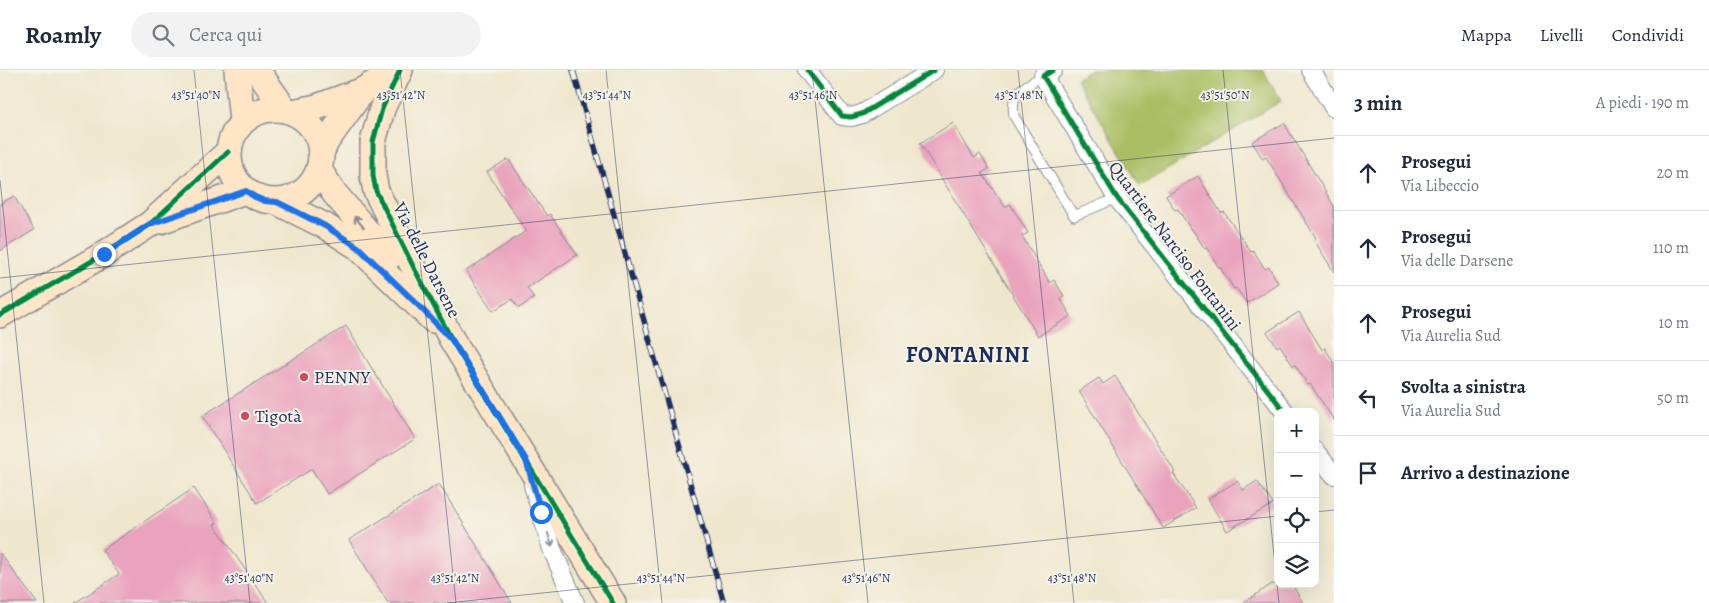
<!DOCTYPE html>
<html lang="it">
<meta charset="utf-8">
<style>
:root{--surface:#fff;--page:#f2f2f3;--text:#1f2937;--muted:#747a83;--line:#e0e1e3}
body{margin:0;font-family:Alegreya,serif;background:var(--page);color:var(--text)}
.controls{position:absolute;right:15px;bottom:15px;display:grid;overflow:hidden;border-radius:10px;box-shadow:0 5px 20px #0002}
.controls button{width:45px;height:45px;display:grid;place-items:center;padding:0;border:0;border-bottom:1px solid var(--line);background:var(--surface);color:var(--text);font:25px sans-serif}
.stop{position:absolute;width:15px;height:15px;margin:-11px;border:4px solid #1a73e8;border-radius:50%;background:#fff}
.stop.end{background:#1a73e8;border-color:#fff;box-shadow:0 1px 5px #0008}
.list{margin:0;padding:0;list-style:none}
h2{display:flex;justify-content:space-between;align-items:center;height:65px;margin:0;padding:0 20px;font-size:21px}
h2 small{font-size:16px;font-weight:400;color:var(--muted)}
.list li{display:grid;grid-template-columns:32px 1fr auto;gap:15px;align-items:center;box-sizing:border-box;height:75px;padding:0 20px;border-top:1px solid var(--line)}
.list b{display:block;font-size:19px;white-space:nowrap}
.list p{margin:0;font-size:16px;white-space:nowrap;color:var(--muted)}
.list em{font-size:16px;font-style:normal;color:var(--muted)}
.icon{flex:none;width:28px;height:28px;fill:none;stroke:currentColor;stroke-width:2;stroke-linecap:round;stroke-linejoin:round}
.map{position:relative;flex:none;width:1334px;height:533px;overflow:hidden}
header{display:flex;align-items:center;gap:30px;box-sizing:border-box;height:70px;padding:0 25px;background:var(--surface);border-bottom:1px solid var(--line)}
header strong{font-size:24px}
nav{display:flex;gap:28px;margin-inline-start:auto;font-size:18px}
.search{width:350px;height:45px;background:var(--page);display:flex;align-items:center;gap:12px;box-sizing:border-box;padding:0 18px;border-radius:28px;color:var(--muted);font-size:19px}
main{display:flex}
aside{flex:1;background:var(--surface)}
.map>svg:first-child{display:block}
.green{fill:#a9be62;stroke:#627660}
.building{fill:#eaa3bd}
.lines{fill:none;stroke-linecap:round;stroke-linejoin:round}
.lane-casing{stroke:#858b96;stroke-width:11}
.street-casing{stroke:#858b96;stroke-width:20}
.secondary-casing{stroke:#858b96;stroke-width:28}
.lane{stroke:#fff;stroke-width:9}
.street{stroke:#fff;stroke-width:18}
.secondary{stroke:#fee5c5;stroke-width:25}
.rail-casing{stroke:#1b2f5e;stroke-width:5.5}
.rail{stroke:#f7f3e8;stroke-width:4;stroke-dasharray:11;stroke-linecap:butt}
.cycleway-casing{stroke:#f7f3e8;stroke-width:8}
.cycleway{stroke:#00873e;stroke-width:5}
.oneway{stroke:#8c8a92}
.oneway2{stroke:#8d97ae}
.route{stroke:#1a73e8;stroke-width:6}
.ticks{fill:none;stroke:#1b2f5e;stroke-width:1;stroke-opacity:0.45}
.poi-dot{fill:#d1495b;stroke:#f7f3e8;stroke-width:2}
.labels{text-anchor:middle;stroke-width:4;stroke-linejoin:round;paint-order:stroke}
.street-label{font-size:18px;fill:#1b2f5e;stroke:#f7f3e8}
.poi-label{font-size:18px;fill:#1b2f5e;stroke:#f7f3e8;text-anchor:start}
.district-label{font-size:22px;font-weight:bold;letter-spacing:1px;fill:#1b2f5e;stroke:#f7f3e8}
.ticks-label{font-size:12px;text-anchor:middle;fill:#1b2f5e;stroke:#f7f3e8;stroke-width:4;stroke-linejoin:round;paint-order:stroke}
</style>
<header>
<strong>Roamly</strong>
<div class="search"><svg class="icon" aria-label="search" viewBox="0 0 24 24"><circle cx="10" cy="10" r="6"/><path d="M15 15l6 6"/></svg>Cerca qui</div>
<nav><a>Mappa</a><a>Livelli</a><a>Condividi</a></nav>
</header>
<main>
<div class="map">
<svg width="1334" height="533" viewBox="0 0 1334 533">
<rect width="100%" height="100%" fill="#f7f3e8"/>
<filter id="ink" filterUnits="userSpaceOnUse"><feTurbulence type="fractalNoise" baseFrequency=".02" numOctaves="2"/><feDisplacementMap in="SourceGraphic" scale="10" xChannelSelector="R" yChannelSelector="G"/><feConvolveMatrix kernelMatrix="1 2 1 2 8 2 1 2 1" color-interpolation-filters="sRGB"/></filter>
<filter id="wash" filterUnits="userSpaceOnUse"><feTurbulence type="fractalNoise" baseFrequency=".0096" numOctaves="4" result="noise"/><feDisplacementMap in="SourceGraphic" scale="20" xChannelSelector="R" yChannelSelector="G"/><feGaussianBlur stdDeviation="1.12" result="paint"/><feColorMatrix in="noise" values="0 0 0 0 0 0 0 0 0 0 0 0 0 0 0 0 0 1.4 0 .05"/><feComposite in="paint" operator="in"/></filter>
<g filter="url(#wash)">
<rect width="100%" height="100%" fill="#efe7cd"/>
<polygon class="green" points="1091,0 1263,0 1281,31 1140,116 1076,9"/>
<g id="blocks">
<g class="building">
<polygon points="953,53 974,88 980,84 989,99 982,103 1005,137 1010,134 1028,163 1022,166 1050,213 1054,210 1064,226 1060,228 1071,246 1038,266 920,73"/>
<polygon points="1284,53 1334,136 1334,202 1314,170 1316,168 1266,87 1263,89 1252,72"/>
<polygon points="508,89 547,146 550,144 577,185 527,218 534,228 519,238 512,229 493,241 466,201 526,161 487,102"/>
<polygon points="1198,106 1221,143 1224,142 1251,182 1253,180 1265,199 1269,197 1278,213 1247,233 1236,218 1234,219 1220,197 1219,198 1207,178 1205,179 1192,159 1191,160 1178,139 1175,140 1166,126"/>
<polygon points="14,126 34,160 0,181 0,134"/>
<polygon points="1299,242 1322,280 1325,278 1334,293 1334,350 1310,314 1308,315 1295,295 1293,296 1280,275 1277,277 1267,262"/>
<polygon points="346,256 415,369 327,424 312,399 257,433 202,346"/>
<polygon points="1115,306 1175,402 1173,403 1196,438 1163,458 1079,321 1099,308 1103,314"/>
<polygon points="1237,411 1243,420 1257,411 1273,434 1227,461 1208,429"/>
<polygon points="439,414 512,533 388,533 349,470"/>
<polygon points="194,418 217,453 214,454 268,533 75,533 119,504 102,480"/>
<polygon points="0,483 37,533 0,533"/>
<polygon points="1272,514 1292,514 1303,533 1243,533"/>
</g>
</g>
</g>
<g filter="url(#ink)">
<use href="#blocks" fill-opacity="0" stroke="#858b96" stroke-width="1"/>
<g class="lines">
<defs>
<path id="lane" d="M1043 6C1023 17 1010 21 1014 46L1074 146 1117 128"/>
<g id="street">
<polyline points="807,0 842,46 851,47 862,44 934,0"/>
<polyline points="1053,0 1043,6 1117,128 1285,342"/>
<polyline points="1311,0 1334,38"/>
<polyline points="1315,381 1334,405"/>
<polyline points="533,415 552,479 575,533"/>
</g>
<g id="secondary">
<polyline points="237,0 242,52"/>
<polyline points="257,0 285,40"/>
<polyline points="400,0 382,39 373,72 373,106 376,121 414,198 452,270 613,533"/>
<circle cx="275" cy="85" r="46"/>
<polyline points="292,42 317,37 363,20 395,0"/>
<polyline points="321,83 326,72 363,20"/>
<polyline points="319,100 335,124 389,187"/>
<polyline points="277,132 325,156 358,177 433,250"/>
<polyline points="160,151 245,121"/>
<polyline points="0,245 104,184 150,154 228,82"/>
</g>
</defs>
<use href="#lane" class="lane-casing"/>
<use href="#street" class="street-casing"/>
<use href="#secondary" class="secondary-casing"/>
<use href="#lane" class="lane"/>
<use href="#street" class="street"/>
<use href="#secondary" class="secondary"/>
<defs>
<polyline id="rail" points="573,0 724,533"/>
</defs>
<use href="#rail" class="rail-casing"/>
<use href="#rail" class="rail"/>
<defs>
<g id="cycleway">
<polyline points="400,0 382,39 373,72 373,106 376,121 414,198 452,270 613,533"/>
<polyline points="807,0 842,46 851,47 862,44 934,0"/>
<polyline points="1053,0 1043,6 1117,128 1285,342"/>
<polyline points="0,245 104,184 150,154 228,82"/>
</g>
</defs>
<use href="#cycleway" class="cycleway-casing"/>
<use href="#cycleway" class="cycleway"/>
</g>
<defs><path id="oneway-shaft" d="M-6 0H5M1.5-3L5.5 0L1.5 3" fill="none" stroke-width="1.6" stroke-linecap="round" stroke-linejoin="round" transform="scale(1.25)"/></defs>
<use class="oneway" href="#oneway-shaft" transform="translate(359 152) rotate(-130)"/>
<use class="oneway2" href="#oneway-shaft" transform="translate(550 470) rotate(73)"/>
</g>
<g class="lines" filter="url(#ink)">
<polyline class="route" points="104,184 150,154 246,121 255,127 265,131 277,132 325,156 358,177 417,234 452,270 526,390 541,442"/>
</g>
<path class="ticks" d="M194 0 250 533M400 0 456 533M606 0 662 533M812 0 868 533M1018 0 1074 533M1223 0 1279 533M0 110 44 533M0 208 1334 68M1315 442 1334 440M447 533 1278 446"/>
<g class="poi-dot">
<circle cx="304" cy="307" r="5"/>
<circle cx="245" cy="346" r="5"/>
</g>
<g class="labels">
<g class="street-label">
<text transform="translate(1175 176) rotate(53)" y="6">Quartiere Narciso Fontanini</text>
<text transform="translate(427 190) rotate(63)" y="6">Via delle Darsene</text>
</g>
<g class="poi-label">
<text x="314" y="313">PENNY</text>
<text x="255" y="352">Tigotà</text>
</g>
<g class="district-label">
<text x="968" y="292">FONTANINI</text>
</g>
</g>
<g class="ticks-label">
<text x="196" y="29">43°51'40"N</text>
<text x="401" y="29">43°51'42"N</text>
<text x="607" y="29">43°51'44"N</text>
<text x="813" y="29">43°51'46"N</text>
<text x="1019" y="29">43°51'48"N</text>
<text x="1225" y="29">43°51'50"N</text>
<text x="249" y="512">43°51'40"N</text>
<text x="455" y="512">43°51'42"N</text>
<text x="661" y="512">43°51'44"N</text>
<text x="866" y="512">43°51'46"N</text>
<text x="1072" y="512">43°51'48"N</text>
</g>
</svg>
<div class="controls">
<button>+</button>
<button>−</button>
<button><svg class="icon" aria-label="locate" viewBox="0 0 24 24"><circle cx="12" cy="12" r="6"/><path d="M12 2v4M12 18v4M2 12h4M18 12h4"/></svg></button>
<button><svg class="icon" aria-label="layers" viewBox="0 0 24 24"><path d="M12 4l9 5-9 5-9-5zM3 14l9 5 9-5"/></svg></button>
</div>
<div class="stop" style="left:541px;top:442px"></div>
<div class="stop end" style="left:104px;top:184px"></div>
</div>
<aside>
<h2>3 min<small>A piedi · 190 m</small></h2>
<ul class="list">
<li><svg class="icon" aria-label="ahead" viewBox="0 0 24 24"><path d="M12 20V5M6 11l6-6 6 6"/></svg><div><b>Prosegui</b><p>Via Libeccio</p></div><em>20 m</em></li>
<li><svg class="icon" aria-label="ahead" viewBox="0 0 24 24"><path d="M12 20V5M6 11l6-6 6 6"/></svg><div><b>Prosegui</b><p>Via delle Darsene</p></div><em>110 m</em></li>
<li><svg class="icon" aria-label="ahead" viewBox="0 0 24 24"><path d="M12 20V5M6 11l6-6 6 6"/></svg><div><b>Prosegui</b><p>Via Aurelia Sud</p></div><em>10 m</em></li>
<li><svg class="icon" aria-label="left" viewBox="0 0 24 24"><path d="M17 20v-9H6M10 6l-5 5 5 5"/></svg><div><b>Svolta a sinistra</b><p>Via Aurelia Sud</p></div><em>50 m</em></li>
<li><svg class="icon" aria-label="arrive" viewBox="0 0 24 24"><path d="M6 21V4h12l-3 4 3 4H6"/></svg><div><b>Arrivo a destinazione</b></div></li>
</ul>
</aside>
</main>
